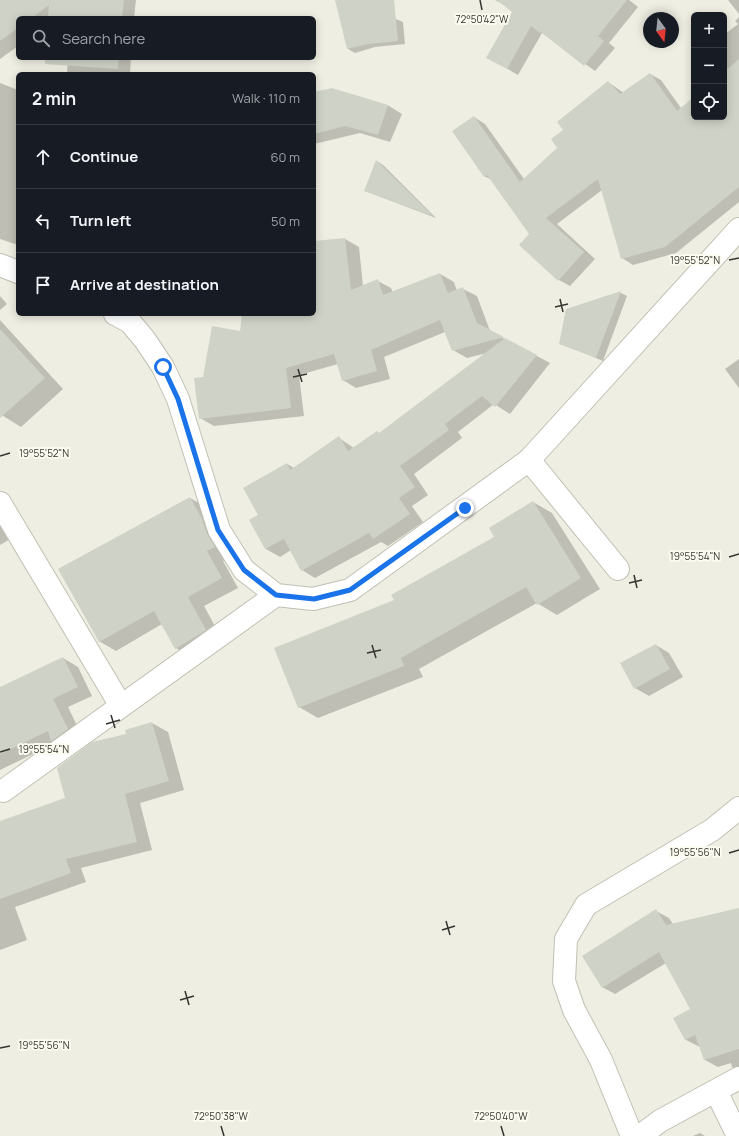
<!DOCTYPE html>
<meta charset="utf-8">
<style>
:root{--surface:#171b24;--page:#242831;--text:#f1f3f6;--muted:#9ea1a6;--line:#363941}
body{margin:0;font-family:Manrope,sans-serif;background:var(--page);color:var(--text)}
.controls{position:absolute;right:12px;top:12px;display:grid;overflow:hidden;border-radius:6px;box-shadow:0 2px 10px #0003}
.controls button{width:36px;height:36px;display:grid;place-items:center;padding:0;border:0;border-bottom:1px solid var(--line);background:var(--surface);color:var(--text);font:20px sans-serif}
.compass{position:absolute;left:643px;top:12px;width:36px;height:36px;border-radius:50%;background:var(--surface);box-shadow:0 2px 10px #0003;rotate:165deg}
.stop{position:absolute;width:12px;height:12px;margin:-9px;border:3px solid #1a73e8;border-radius:50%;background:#fff}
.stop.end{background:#1a73e8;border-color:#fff;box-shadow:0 1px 4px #0008}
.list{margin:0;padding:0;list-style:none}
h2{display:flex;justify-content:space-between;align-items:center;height:52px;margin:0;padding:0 16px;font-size:17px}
h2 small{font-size:13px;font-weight:400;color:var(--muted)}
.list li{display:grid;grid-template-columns:26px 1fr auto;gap:12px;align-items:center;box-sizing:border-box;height:64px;padding:0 16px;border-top:1px solid var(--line)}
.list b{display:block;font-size:15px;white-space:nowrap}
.list em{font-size:13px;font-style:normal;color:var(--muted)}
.icon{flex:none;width:22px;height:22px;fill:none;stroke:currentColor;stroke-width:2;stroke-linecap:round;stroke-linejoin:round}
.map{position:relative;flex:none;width:739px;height:1136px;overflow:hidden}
.search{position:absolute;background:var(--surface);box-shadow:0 2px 10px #0003;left:16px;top:16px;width:300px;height:44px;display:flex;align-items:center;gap:10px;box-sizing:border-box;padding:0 14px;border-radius:6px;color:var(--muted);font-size:15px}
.panel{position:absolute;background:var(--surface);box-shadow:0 2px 10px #0003;left:16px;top:72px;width:300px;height:244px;border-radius:6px}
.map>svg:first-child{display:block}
.shadow{fill:#0003}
.building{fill:#cfd3c7}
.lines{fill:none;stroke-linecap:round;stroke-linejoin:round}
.minor-casing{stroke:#c1c0b4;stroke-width:24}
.minor{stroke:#fff;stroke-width:22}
.route{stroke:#1a73e8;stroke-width:5}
.ticks{fill:none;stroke:#363531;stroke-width:1.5}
.ticks-label{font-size:10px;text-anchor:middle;fill:#363531;stroke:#fcfbef;stroke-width:4;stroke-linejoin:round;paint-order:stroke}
</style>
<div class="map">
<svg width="739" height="1136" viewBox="0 0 739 1136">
<rect width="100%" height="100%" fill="#efeee2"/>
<g class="shadow">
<polygon points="0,0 70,0 56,18 18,18 18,46 0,59"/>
<polygon points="72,0 136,0 134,18 71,18"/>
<polygon points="495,0 629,0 638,7 609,43 615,48 595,71 542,33 518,75 487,57 514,10"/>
<polygon points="728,0 739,0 739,14"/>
<polygon points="739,17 739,202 676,253 633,265 622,258 602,190 557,224 595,259 570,286 559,280 530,234 492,180 484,176 474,117 485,124 524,179 558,148 565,130 608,82 624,93 650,74 661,80 681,108 694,98 694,117 724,117 724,73 728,69 724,65 724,35 738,24 735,21"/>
<polygon points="396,19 403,22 405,44 375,47 355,53 348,49 342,24"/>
<polygon points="68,58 131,58 130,74 67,74"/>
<polygon points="0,83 18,90 18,245 0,239"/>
<polygon points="332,89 389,106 402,114 390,142 360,133 314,144 314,93"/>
<polygon points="377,161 383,165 436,218 365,191"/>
<polygon points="345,239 359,247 363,286 378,281 391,288 393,293 440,274 454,282 457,291 463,289 477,296 490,331 550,363 510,414 494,404 458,432 462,438 414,474 428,495 412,506 423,522 388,546 381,542 315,578 302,570 291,550 280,557 266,549 250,520 259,515 287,464 294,468 339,438 354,448 380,434 487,353 467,358 453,350 445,332 384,357 390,379 356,388 343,380 338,364 299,375 304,416 214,426 200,418 204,378 241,332 243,314 314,314 314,242"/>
<polygon points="621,293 627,296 603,361 560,343 566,310"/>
<polygon points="0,296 7,304 0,310"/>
<polygon points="0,320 63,389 21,427 0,414"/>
<polygon points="739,359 739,388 725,369"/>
<polygon points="190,498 206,507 231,556 223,561 238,588 204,606 222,639 192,658 176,648 162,624 116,651 99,641"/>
<polygon points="533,502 552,513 600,589 557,615 537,603 419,669 423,677 318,718 299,707 395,600 496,537"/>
<polygon points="0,515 14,537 0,545"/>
<polygon points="656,645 669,653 683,677 649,696 635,688"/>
<polygon points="63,658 78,667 92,696 68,707 83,738 56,743 0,770 0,688"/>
<polygon points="152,723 168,732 184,790 140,803 152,850 81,868 86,882 15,907 27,940 0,950 0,837 66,798 127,735"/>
<polygon points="739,909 739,1071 732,1067 731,1063 718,1067 705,1060 700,1047 686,1040 675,1019 692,1009 666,963 615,994 602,987 656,911 669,918 673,924"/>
<polygon points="700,1133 705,1136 693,1136"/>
</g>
<g class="building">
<polygon points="0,0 124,0 122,18 48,18 49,5 32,18 18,18 18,28 0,41"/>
<polygon points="335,0 394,0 398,41 368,44 347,49"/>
<polygon points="497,0 627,0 598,36 604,41 584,66 541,32 540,33 531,26 507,69 486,58 512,12"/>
<polygon points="45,58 119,58 118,69 45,64"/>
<polygon points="739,59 739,187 665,247 621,259 598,179 546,218 584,252 558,281 519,245 529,234 487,175 484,177 452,131 474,116 520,182 557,148 551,139 563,130 557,122 608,81 620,94 650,73 677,111 694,97 694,117 724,117 724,72"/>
<polygon points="332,88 388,105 378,135 345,126 314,134 314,92"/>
<polygon points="376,160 433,216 364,191"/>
<polygon points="345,238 351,290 378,279 383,295 440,273 448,293 463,287 477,323 504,337 452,351 440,320 371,350 377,371 342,381 334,354 286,368 291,408 199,419 194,378 203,377 212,326 240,331 242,314 314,314 314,241"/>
<polygon points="621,291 596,358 559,344 566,309"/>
<polygon points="0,329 45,378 0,418"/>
<polygon points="505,338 537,355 495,407 482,396 445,424 449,430 400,466 415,487 399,498 410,514 373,539 369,533 301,571 284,539 265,549 249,520 258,515 243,488 287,463 290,470 339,436 348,451 377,431 379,433"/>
<polygon points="190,497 202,519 207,534 215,547 207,551 222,578 188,597 206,630 175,649 154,611 99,642 58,569"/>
<polygon points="533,501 581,578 537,605 526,587 401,658 404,666 298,708 274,648 394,600 391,595 494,537 489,528"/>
<polygon points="656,644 670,669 634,689 620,663"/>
<polygon points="63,657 78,687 53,699 68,729 51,741 48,731 0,754 0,687"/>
<polygon points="152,722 169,781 125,794 137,842 66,859 71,873 0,899 0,821 65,798 57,768 92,742 126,734 125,730"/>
<polygon points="739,908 739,1049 704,1060 695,1035 685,1040 673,1018 690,1009 659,952 602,988 582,956 656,909 666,925"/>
</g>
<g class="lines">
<defs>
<g id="minor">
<polyline points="0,265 18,272"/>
<polyline points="115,314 130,322 145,340 163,367 178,399 219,530 244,570 276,595 313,599 350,590 529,460 739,229"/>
<polyline points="529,460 618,569"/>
<polyline points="0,503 121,706"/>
<polyline points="3,791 276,595"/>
<polyline points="716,1091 738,1136"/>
<polyline points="632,1136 601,1060 574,1010 564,981 566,939 586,905 712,830 739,808"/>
<polyline points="640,1136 660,1121 739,1078"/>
</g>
</defs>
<use href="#minor" class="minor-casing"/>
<use href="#minor" class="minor"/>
</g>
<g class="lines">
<polyline class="route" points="163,367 178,399 218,530 244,570 276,595 314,599 350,590 465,508"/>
</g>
<path class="ticks" d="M480 0 482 10M729 260 739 258M560 299 563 312M555 307 568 304M298 369 302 382M293 377 307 374M0 456 10 453M729 557 739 554M634 575 637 588M629 583 642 580M372 645 376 658M367 653 381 650M111 715 115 728M106 724 120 720M0 752 10 749M729 853 739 850M446 921 450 935M442 930 455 926M185 991 189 1005M180 1000 194 996M0 1048 10 1046M221 1126 224 1136M501 1126 504 1136"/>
<g class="ticks-label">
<text x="482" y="23">72°50'42"W</text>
<text x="695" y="264">19°55'52"N</text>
<text x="44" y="457">19°55'52"N</text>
<text x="695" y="560">19°55'54"N</text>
<text x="44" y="753">19°55'54"N</text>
<text x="695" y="856">19°55'56"N</text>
<text x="44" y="1049">19°55'56"N</text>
<text x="221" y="1120">72°50'38"W</text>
<text x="501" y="1120">72°50'40"W</text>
</g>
</svg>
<div class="controls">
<button>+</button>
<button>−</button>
<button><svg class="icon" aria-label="locate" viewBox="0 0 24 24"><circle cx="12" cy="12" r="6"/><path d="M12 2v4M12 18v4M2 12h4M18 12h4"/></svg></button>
</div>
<svg class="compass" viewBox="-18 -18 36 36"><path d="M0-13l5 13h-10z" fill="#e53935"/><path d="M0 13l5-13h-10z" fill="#9ea1a6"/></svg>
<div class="stop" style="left:163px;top:367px"></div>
<div class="stop end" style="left:465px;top:508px"></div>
<div class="search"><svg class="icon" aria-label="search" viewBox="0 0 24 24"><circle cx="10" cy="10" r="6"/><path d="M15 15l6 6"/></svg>Search here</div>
<section class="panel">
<h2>2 min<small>Walk · 110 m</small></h2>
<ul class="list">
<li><svg class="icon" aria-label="ahead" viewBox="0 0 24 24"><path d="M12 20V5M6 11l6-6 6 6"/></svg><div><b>Continue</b></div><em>60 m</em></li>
<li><svg class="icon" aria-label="left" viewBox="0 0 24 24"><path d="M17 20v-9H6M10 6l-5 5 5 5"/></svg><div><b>Turn left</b></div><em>50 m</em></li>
<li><svg class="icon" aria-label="arrive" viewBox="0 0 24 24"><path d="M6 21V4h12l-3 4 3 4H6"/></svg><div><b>Arrive at destination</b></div></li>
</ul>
</section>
</div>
